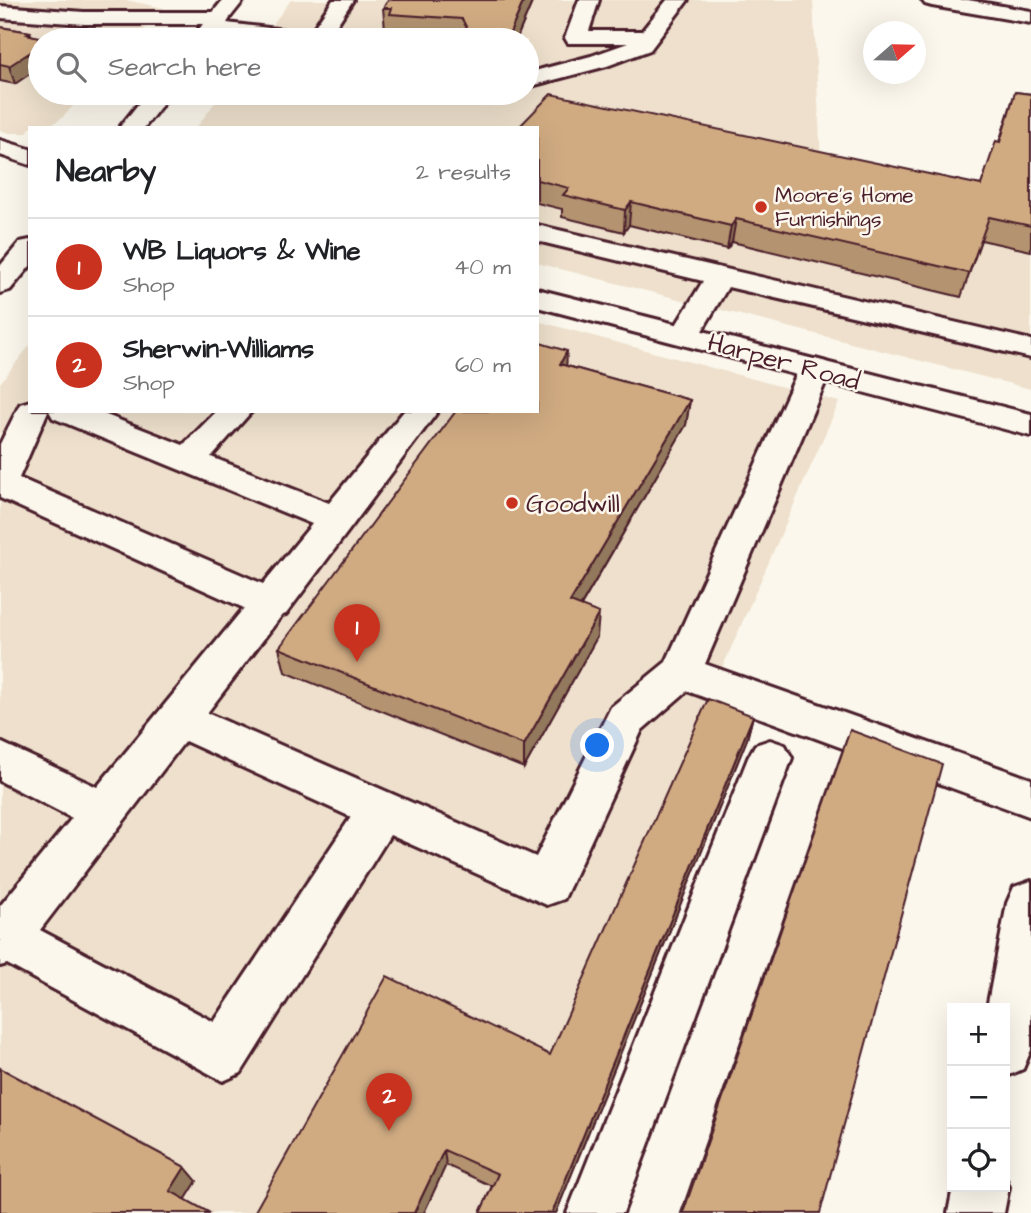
<!DOCTYPE html>
<meta charset="utf-8">
<style>
:root{--surface:#fff;--page:#f2f2f2;--text:#202124;--muted:#757577;--line:#e0e0e0;--accent:#c8321e}
body{margin:0;font-family:"Architects Daughter",sans-serif;background:var(--page);color:var(--text)}
.controls{position:absolute;right:21px;bottom:21px;display:grid;overflow:hidden;border-radius:0px;box-shadow:0 7px 28px #0002}
.controls button{width:63px;height:63px;display:grid;place-items:center;padding:0;border:0;border-bottom:2px solid var(--line);background:var(--surface);color:var(--text);font:35px sans-serif}
.compass{position:absolute;left:863px;top:21px;width:63px;height:63px;border-radius:50%;background:var(--surface);box-shadow:0 7px 28px #0002;rotate:70deg}
.you{position:absolute;left:598px;top:746px;width:24px;height:24px;margin:-18px;border:5px solid #fff;border-radius:50%;background:#1a73e8;box-shadow:0 0 0 10px #1a73e833}
.badge{display:grid;place-items:center;width:46px;height:46px;border-radius:50%;background:var(--accent);color:#fff;font-size:23px;font-weight:700}
.pin{position:absolute;translate:-50% -58px;filter:drop-shadow(0 2px 4px #0008)}
.pin::after{content:'';position:absolute;top:37px;width:24px;height:21px;background:inherit;clip-path:polygon(0 0,100% 0,50% 100%)}
.list{margin:0;padding:0;list-style:none}
h2{display:flex;justify-content:space-between;align-items:center;height:91px;margin:0;padding:0 28px;font-size:30px}
h2 small{font-size:23px;font-weight:400;color:var(--muted)}
.list li{display:grid;grid-template-columns:46px 1fr auto;gap:21px;align-items:center;box-sizing:border-box;height:98px;padding:0 28px;border-top:2px solid var(--line)}
.list b{display:block;font-size:26px;white-space:nowrap}
.list p{margin:0;font-size:23px;white-space:nowrap;color:var(--muted)}
.list em{font-size:23px;font-style:normal;color:var(--muted)}
.icon{flex:none;width:38px;height:38px;fill:none;stroke:currentColor;stroke-width:2;stroke-linecap:round;stroke-linejoin:round}
.map{position:relative;flex:none;width:1031px;height:1213px;overflow:hidden}
.search{position:absolute;background:var(--surface);box-shadow:0 7px 28px #0002;left:28px;top:28px;width:511px;height:77px;display:flex;align-items:center;gap:18px;box-sizing:border-box;padding:0 24px;border-radius:38px;color:var(--muted);font-size:26px}
.panel{position:absolute;background:var(--surface);box-shadow:0 7px 28px #0002;left:28px;top:126px;width:511px;height:287px;border-radius:0px}
.map>svg:first-child{display:block}
.built{fill:#eee0cc}
.lines{fill:none;stroke-linecap:round;stroke-linejoin:round}
.minor-casing{stroke:#4a1f2b;stroke-width:6}
.major-casing{stroke:#4a1f2b;stroke-width:6}
.minor{fill:#fbf7ec;fill-rule:evenodd}
.major{fill:#fbf7ec;fill-rule:evenodd}
.wall{fill:#b39370;stroke:#4a1f2b;stroke-width:2}
.shaded-wall{fill:#92785b;stroke:#4a1f2b;stroke-width:2}
.building{fill:#d0ab82;stroke:#4a1f2b;stroke-width:2}
.poi-dot{fill:#c8321e;stroke:#fbf7ec;stroke-width:2.5}
.labels{text-anchor:middle;stroke-width:5;stroke-linejoin:round;paint-order:stroke}
.far-poi-label{font-size:21px;fill:#4a1f2b;stroke:#fbf7ec;text-anchor:start}
.street-label{font-size:26px;fill:#4a1f2b;stroke:#fbf7ec}
.poi-label{font-size:26px;fill:#4a1f2b;stroke:#fbf7ec;text-anchor:start}
</style>
<div class="map">
<svg width="1031" height="1213" viewBox="0 0 1031 1213">
<rect width="100%" height="100%" fill="#fbf7ec"/>
<filter id="ink" filterUnits="userSpaceOnUse"><feTurbulence type="fractalNoise" baseFrequency=".0143" numOctaves="2"/><feDisplacementMap in="SourceGraphic" scale="14" xChannelSelector="R" yChannelSelector="G"/><feConvolveMatrix kernelMatrix="1 2 1 2 8 2 1 2 1" color-interpolation-filters="sRGB"/></filter>
<g filter="url(#ink)">
<g class="built">
<polygon points="0,0 125,0 164,8 134,40 40,40 40,93 85,93 63,117 47,128 30,128 27,133 9,133 0,130"/>
<polygon points="291,0 813,0 821,162 1031,203 1031,389 537,263 537,128 196,128 222,93 527,93 527,40 261,40"/>
<polygon points="537,321 839,402 483,1213 0,1213 0,383 30,345 30,411 537,411"/>
</g>
<g class="lines">
<defs>
<g id="minor">
<polygon points="333,0 353,0 327,40 267,40 212,33 205,31 201,27 203,24 84,24 0,18 0,6 84,12 220,12 227,14 230,18 227,23 310,33"/>
<polygon points="579,0 599,0 589,31 642,31 667,0 688,0 650,50 607,66 527,87 527,73 591,56 628,43 568,43 565,38"/>
<polygon points="922,0 968,0 1031,11 1031,23 932,6 925,4"/>
<polygon points="0,140 30,149 30,165 0,155"/>
<polygon points="537,225 1031,340 1031,358 728,287 696,341 685,344 674,341 670,335 703,281 537,241"/>
<path d="M815 359 826 362 831 369 705 664 1031 779V817L687 691 642 730 564 899 547 905 390 835 241 1073 223 1081 7 964 0 966V906L72 818 0 781V742L97 787 244 608 0 498V444L20 404 30 401V411H48L19 478 263 584 312 524 53 418 49 411H96L183 445 217 411H252L211 457 329 503 404 411H438L286 614 282 615 207 713 536 857 611 707 666 662 799 369 804 362ZM185 741 351 817 214 1022 40 930Z"/>
<polygon points="770,740 785,745 792,758 623,1213 567,1213 748,758 755,745"/>
<polygon points="1031,881 1031,1050 1023,1069 1005,1077 1005,1008 987,1008 1007,903 1014,887"/>
<polygon points="1005,1177 1009,1187 1004,1213 948,1213 953,1187 1005,1187"/>
</g>
<g id="major">
<polygon points="223,0 244,0 212,40 190,40"/>
<polygon points="147,93 171,93 144,128 119,128"/>
<polygon points="30,240 30,266 10,290 0,293 0,266 20,242"/>
<polygon points="537,289 1031,414 1031,436 537,307"/>
</g>
</defs>
<use href="#minor" class="minor-casing"/>
<use href="#major" class="major-casing"/>
<use href="#minor" class="minor"/>
<use href="#major" class="major"/>
</g>
<g class="wall">
<polygon points="533,0 516,40 455,40 392,35 391,30 385,29 383,8"/>
<polygon points="0,27 30,32 31,35 15,84 0,81"/>
<polygon points="1015,92 1031,94 1031,251 981,240 961,297 732,242 727,249 629,225 624,232 562,217 562,209 537,203 537,128 981,185 999,142"/>
<polygon points="567,366 690,400 686,425 581,606 597,637 524,768 285,672 279,648"/>
<polygon points="753,716 747,739 556,1213 480,1213 492,1186 446,1165 254,1213 550,1055"/>
<polygon points="850,730 820,1213 681,1213 839,760"/>
</g>
<g class="shaded-wall">
<polygon points="524,0 533,0 516,40 507,40"/>
<polygon points="30,32 36,49 40,46 40,67 15,84 9,66 27,34"/>
<polygon points="631,202 629,225 624,232 625,210"/>
<polygon points="736,219 732,242 727,249 731,226"/>
<polygon points="567,351 566,376 560,364"/>
<polygon points="690,400 686,425 569,626 570,602"/>
<polygon points="599,613 597,637 524,768 524,745"/>
<polygon points="753,716 747,739 556,1213 552,1213"/>
<polygon points="444,1150 446,1165 424,1213 414,1213"/>
<polygon points="185,1167 197,1181 182,1205 170,1191"/>
</g>
<g class="building">
<polygon points="388,0 524,0 507,40 473,40 462,19 390,14 392,8 383,8"/>
<polygon points="0,27 30,32 27,34 50,40 40,40 40,46 9,66 0,64"/>
<polygon points="1015,92 1031,94 1031,226 989,217 969,273 736,219 731,226 631,202 625,210 563,195 569,188 537,180 537,128 518,128 551,94 981,185 996,141 1000,142"/>
<polygon points="537,342 567,351 560,364 690,400 570,602 599,613 524,745 279,648 456,411 537,411"/>
<polygon points="708,699 753,716 552,1213 480,1213 498,1174 444,1150 414,1213 254,1213 387,976 550,1055"/>
<polygon points="850,730 942,764 820,1213 683,1213"/>
<polygon points="0,1068 185,1167 170,1191 210,1213 0,1213"/>
</g>
</g>
<g class="poi-dot">
<circle cx="761" cy="207" r="7"/>
<circle cx="512" cy="503" r="7"/>
</g>
<g class="labels">
<g class="far-poi-label">
<text x="775" y="202">Moore's Home<tspan x="775" dy="24">Furnishings</tspan></text>
</g>
<g class="street-label">
<text transform="translate(784 361) rotate(15)" y="9">Harper Road</text>
</g>
<g class="poi-label">
<text x="526" y="512">Goodwill</text>
</g>
</g>
</svg>
<div class="controls">
<button>+</button>
<button>−</button>
<button><svg class="icon" aria-label="locate" viewBox="0 0 24 24"><circle cx="12" cy="12" r="6"/><path d="M12 2v4M12 18v4M2 12h4M18 12h4"/></svg></button>
</div>
<svg class="compass" viewBox="-18 -18 36 36"><path d="M0-13l5 13h-10z" fill="#e53935"/><path d="M0 13l5-13h-10z" fill="#757577"/></svg>
<div class="you"></div>
<div class="pin badge" style="left:357px;top:662px">1</div>
<div class="pin badge" style="left:389px;top:1131px">2</div>
<div class="search"><svg class="icon" aria-label="search" viewBox="0 0 24 24"><circle cx="10" cy="10" r="6"/><path d="M15 15l6 6"/></svg>Search here</div>
<section class="panel">
<h2>Nearby<small>2 results</small></h2>
<ul class="list">
<li><span class="badge">1</span><div><b>WB Liquors &amp; Wine</b><p>Shop</p></div><em>40 m</em></li>
<li><span class="badge">2</span><div><b>Sherwin-Williams</b><p>Shop</p></div><em>60 m</em></li>
</ul>
</section>
</div>
